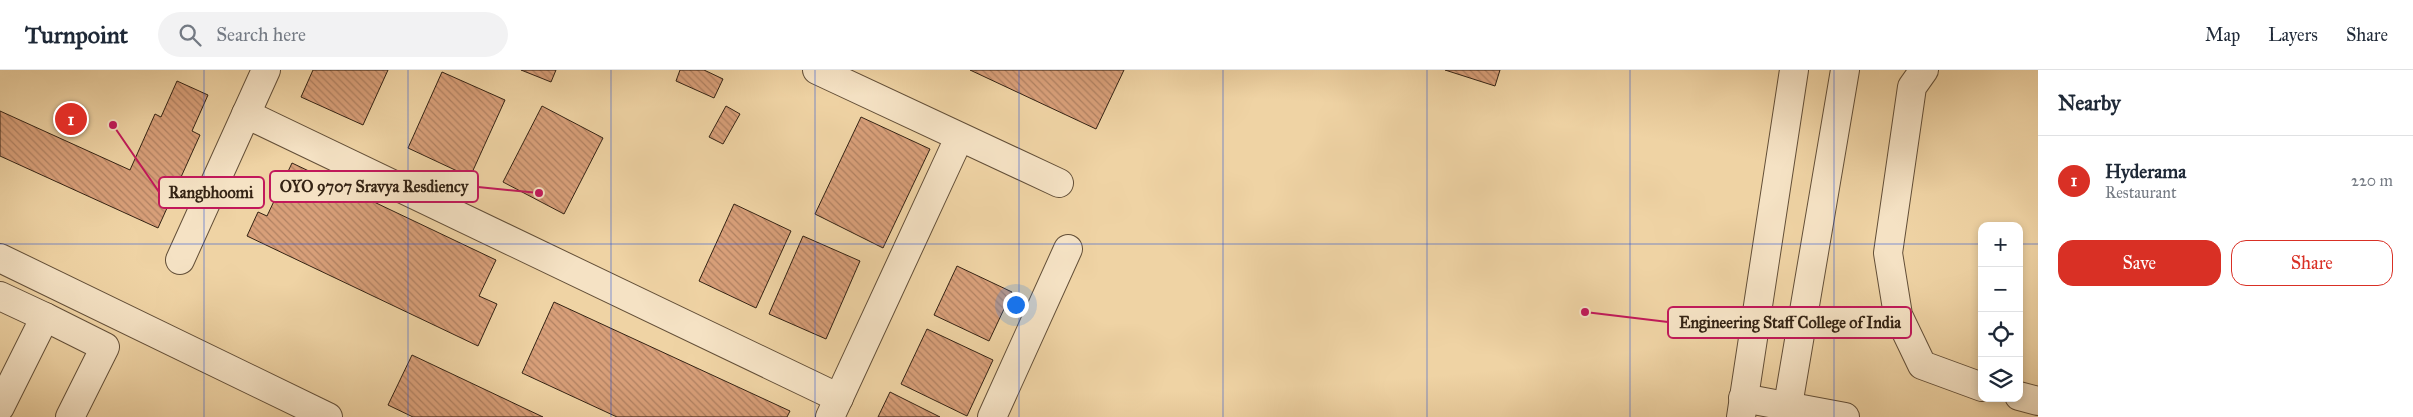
<!DOCTYPE html>
<meta charset="utf-8">
<style>
:root{--surface:#fff;--page:#f2f2f3;--text:#1f2937;--muted:#747a83;--line:#e0e1e3;--accent:#d93025}
body{margin:0;font-family:"IM FELL Great Primer",serif;background:var(--page);color:var(--text)}
.controls{position:absolute;right:15px;bottom:15px;display:grid;overflow:hidden;border-radius:10px;box-shadow:0 2px 8px #0003}
.controls button{width:45px;height:45px;display:grid;place-items:center;padding:0;border:0;border-bottom:1px solid var(--line);background:var(--surface);color:var(--text);font:25px sans-serif}
.you{position:absolute;left:1015px;top:234px;width:18px;height:18px;margin:-12px;border:4px solid #fff;border-radius:50%;background:#1a73e8;box-shadow:0 0 0 8px #1a73e833}
.badge{display:grid;place-items:center;width:32px;height:32px;border-radius:50%;background:var(--accent);color:#fff;font-size:16px;font-weight:700}
.pin{position:absolute;translate:-50% -50%;border:2px solid #fff;box-shadow:0 1px 5px #0006}
.list{margin:0;padding:0;list-style:none}
h2{display:flex;justify-content:space-between;align-items:center;height:65px;margin:0;padding:0 20px;font-size:21px}
h2 small{font-size:16px;font-weight:400;color:var(--muted)}
.list li{display:grid;grid-template-columns:32px 1fr auto;gap:15px;align-items:center;box-sizing:border-box;height:90px;padding:0 20px;border-top:1px solid var(--line)}
.list b{display:block;font-size:19px;white-space:nowrap}
.list p{margin:0;font-size:16px;white-space:nowrap;color:var(--muted)}
.list em{font-size:16px;font-style:normal;color:var(--muted)}
.actions{display:flex;gap:10px;padding:15px 20px}
.actions a{flex:1;padding:11px 0;border:1px solid var(--accent);border-radius:15px;text-align:center;font-size:18px;color:var(--accent)}
.actions .main{background:var(--accent);color:#fff}
.icon{flex:none;width:28px;height:28px;fill:none;stroke:currentColor;stroke-width:2;stroke-linecap:round;stroke-linejoin:round}
.map{position:relative;flex:none;width:2038px;height:347px;overflow:hidden}
header{display:flex;align-items:center;gap:30px;box-sizing:border-box;height:70px;padding:0 25px;background:var(--surface);border-bottom:1px solid var(--line)}
header strong{font-size:24px}
nav{display:flex;gap:28px;margin-inline-start:auto;font-size:18px}
.search{width:350px;height:45px;background:var(--page);display:flex;align-items:center;gap:12px;box-sizing:border-box;padding:0 18px;border-radius:28px;color:var(--muted);font-size:19px}
main{display:flex}
aside{flex:1;background:var(--surface)}
.map>svg:first-child{display:block}
.building{fill:url(#building-back-hatch);stroke:#342314}
.lines{fill:none;stroke-linecap:round;stroke-linejoin:round}
.minor-casing{stroke:#634f38;stroke-width:30}
.minor{stroke:#f5e2c4;stroke-width:28}
.grid{fill:none;stroke:#1d4ed8;stroke-width:1;stroke-opacity:0.55}
.leader{fill:none;stroke:#c2185b;stroke-width:2}
.callout-dot{fill:#c2185b;stroke:#f5e2c4;stroke-width:2}
.callout{fill:#f5e2c4;stroke:#c2185b;stroke-width:2}
.callout-label{font-size:16px;text-anchor:middle;font-weight:bold;fill:#342314}
</style>
<header>
<strong>Turnpoint</strong>
<div class="search"><svg class="icon" aria-label="search" viewBox="0 0 24 24"><circle cx="10" cy="10" r="6"/><path d="M15 15l6 6"/></svg>Search here</div>
<nav><a>Map</a><a>Layers</a><a>Share</a></nav>
</header>
<main>
<div class="map">
<svg width="2038" height="347" viewBox="0 0 2038 347">
<defs>
<pattern id="building-back-hatch" width="6" height="6" patternUnits="userSpaceOnUse" patternTransform="scale(1.25)"><rect width="6" height="6" fill="#d89f79"/><path d="M-1 5l2 2M0 0l6 6M5-1l2 2" fill="none" stroke="#b08162"/></pattern>
</defs>
<rect width="100%" height="100%" fill="#efd3a4"/>
<filter id="stains"><feTurbulence type="fractalNoise" baseFrequency=".004" numOctaves="4"/><feColorMatrix values="0 0 0 0 .2 0 0 0 0 .09 0 0 0 0 .02 0 0 0 .5 -.17"/></filter>
<radialGradient id="worn" r=".72"><stop offset=".6" stop-color="#630" stop-opacity="0"/><stop offset="1" stop-color="#630" stop-opacity=".3"/></radialGradient>
<g class="building">
<polygon points="313,0 388,0 363,55 301,27"/>
<polygon points="521,0 556,0 551,12"/>
<polygon points="680,0 704,0 723,9 714,28 676,11"/>
<polygon points="970,0 1124,0 1096,59"/>
<polygon points="1445,0 1500,0 1495,16"/>
<polygon points="442,2 505,30 470,107 408,78"/>
<polygon points="177,11 208,25 192,61 200,65 158,158 0,86 0,41 130,100 155,44 161,47"/>
<polygon points="542,36 603,68 564,144 503,112"/>
<polygon points="726,36 740,44 723,74 709,67"/>
<polygon points="861,47 930,79 883,178 815,144"/>
<polygon points="292,93 496,190 479,226 497,234 478,276 247,166 258,142 267,146"/>
<polygon points="734,134 791,161 756,238 699,211"/>
<polygon points="803,166 860,191 826,269 769,244"/>
<polygon points="957,196 1012,222 989,271 934,245"/>
<polygon points="554,232 790,341 787,347 617,347 522,303"/>
<polygon points="927,259 993,290 967,346 901,314"/>
<polygon points="412,285 543,347 413,347 388,335"/>
<polygon points="890,322 940,347 878,347"/>
</g>
<g class="lines">
<defs>
<g id="minor">
<polyline points="817,0 1059,113"/>
<polyline points="1924,0 1912,17 1888,183 1898,245 1922,295 1982,317"/>
<polyline points="246,44 839,328"/>
<polyline points="0,188 328,347"/>
<polyline points="180,190 266,0"/>
<polyline points="0,226 45,247 0,337"/>
<polyline points="45,247 105,277 70,347"/>
<polyline points="2019,326 2038,331"/>
<polyline points="1743,328 1845,347"/>
<polyline points="830,347 959,68"/>
<polyline points="992,347 1068,179"/>
<polyline points="1741,347 1794,0"/>
<polyline points="1786,347 1845,0"/>
</g>
</defs>
<use href="#minor" class="minor-casing"/>
<use href="#minor" class="minor"/>
</g>
<path class="grid" d="M204 0V347M408 0V347M611 0V347M815 0V347M1019 0V347M1223 0V347M1427 0V347M1630 0V347M1834 0V347M0 174H1982M2019 174H2038"/>
<path class="leader" d="M539 123L478 117M113 55L159 122M1585 242L1668 252"/>
<g class="callout-dot">
<circle cx="539" cy="123" r="5"/>
<circle cx="113" cy="55" r="5"/>
<circle cx="1585" cy="242" r="5"/>
</g>
<g class="callout">
<rect x="270" y="101" width="208" height="31" rx="5"/>
<rect x="159" y="107" width="105" height="31" rx="5"/>
<rect x="1668" y="237" width="243" height="31" rx="5"/>
</g>
<g class="callout-label">
<text x="374" y="122">OYO 9707 Sravya Resdiency</text>
<text x="211" y="128">Rangbhoomi</text>
<text x="1790" y="258">Engineering Staff College of India</text>
</g>
<rect width="100%" height="100%" filter="url(#stains)"/>
<rect width="100%" height="100%" fill="url(#worn)"/>
</svg>
<div class="controls">
<button>+</button>
<button>−</button>
<button><svg class="icon" aria-label="locate" viewBox="0 0 24 24"><circle cx="12" cy="12" r="6"/><path d="M12 2v4M12 18v4M2 12h4M18 12h4"/></svg></button>
<button><svg class="icon" aria-label="layers" viewBox="0 0 24 24"><path d="M12 4l9 5-9 5-9-5zM3 14l9 5 9-5"/></svg></button>
</div>
<div class="you"></div>
<div class="pin badge" style="left:71px;top:49px">1</div>
</div>
<aside>
<h2>Nearby<small></small></h2>
<ul class="list">
<li><span class="badge">1</span><div><b>Hyderama</b><p>Restaurant</p></div><em>220 m</em></li>
</ul>
<div class="actions"><a class="main">Save</a><a>Share</a></div>
</aside>
</main>
